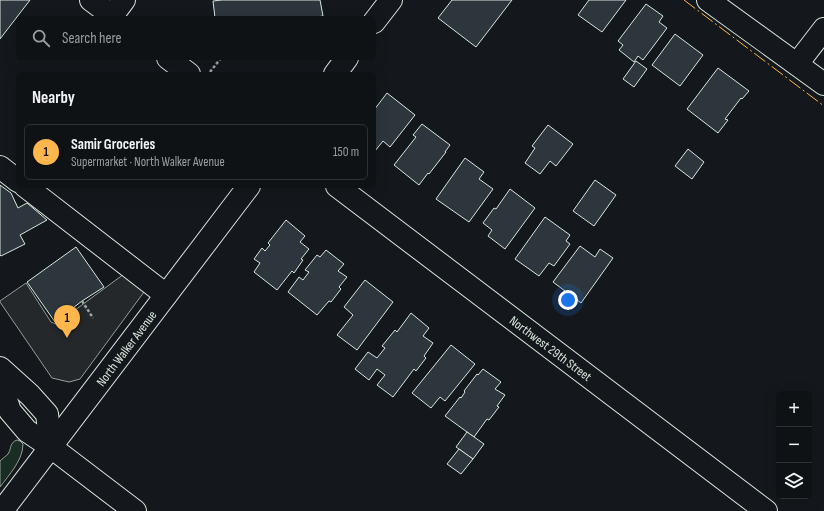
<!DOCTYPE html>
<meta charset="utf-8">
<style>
:root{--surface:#0f1215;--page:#1d2022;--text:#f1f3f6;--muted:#9b9ea0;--line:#2f3234;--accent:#ffb74d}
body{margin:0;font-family:"Sofia Sans Condensed",sans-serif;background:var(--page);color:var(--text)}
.controls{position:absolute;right:12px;bottom:12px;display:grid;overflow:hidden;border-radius:6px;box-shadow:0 4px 16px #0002}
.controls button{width:36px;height:36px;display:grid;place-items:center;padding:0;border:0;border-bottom:1px solid var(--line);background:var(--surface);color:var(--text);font:20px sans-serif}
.you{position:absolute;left:568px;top:300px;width:14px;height:14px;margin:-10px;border:3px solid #fff;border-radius:50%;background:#1a73e8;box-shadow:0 0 0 6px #1a73e833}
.badge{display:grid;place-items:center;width:26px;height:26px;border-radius:50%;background:var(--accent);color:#111;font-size:13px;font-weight:700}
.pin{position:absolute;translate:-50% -33px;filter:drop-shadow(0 1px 2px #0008)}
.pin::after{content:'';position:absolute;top:21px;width:14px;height:12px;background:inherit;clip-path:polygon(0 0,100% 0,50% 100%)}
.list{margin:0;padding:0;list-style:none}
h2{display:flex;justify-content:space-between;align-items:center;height:52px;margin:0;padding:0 16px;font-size:17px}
h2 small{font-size:13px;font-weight:400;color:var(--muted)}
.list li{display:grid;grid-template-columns:26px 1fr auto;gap:12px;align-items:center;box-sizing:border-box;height:56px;margin:0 8px 8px;padding:0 8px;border:1px solid var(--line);border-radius:6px}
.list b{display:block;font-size:15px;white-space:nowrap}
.list p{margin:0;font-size:13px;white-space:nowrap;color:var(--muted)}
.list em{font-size:13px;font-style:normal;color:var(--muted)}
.icon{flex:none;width:22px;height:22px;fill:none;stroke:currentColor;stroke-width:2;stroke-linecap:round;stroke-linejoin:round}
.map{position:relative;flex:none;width:824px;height:511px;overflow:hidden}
.search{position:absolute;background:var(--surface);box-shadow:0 4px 16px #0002;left:16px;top:16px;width:360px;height:44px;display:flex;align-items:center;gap:10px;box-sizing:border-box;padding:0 14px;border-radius:6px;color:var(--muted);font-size:15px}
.panel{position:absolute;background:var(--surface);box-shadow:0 4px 16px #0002;left:16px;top:72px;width:360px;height:116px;border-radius:6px}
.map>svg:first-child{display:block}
.green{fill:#1a2d24;stroke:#939e99}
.parking{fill:#24282b;stroke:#939e99}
.building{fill:#2c363c;stroke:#d8e6dc}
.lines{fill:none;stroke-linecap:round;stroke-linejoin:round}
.minor-casing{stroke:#d8e6dc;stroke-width:24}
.path{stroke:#9da8a2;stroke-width:2.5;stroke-dasharray:3 2;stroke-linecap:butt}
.minor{stroke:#14181c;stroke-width:22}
.power{stroke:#ffb74d;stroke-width:1;stroke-dasharray:14 3 2 3;stroke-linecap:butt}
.labels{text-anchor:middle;stroke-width:3;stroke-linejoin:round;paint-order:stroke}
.street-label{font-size:13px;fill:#d8e6dc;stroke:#14181c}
</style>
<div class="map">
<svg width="824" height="511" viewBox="0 0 824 511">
<rect width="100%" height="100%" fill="#14181c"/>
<path class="green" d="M17 440 20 441 23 444C23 460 9 475 0 487V461C2 459 6 456 8 454 12 448 9 443 17 440Z"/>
<polygon class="parking" points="124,274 140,288 144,292 80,379 69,382 52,378 0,302 0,301 26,283 51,322 56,324"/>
<g class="building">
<polygon points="0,0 30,0 0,39"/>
<polygon points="222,0 320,0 323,16 310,18 215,18 213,1"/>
<polygon points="452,0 512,0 476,47 438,18"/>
<polygon points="589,0 626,0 602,32 578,15"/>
<polygon points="646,4 663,16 659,22 667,28 643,60 638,56 634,62 619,50 623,45 618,41"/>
<polygon points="675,34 703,55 680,86 652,65"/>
<polygon points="636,61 647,69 634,87 623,79"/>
<polygon points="718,68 749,91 742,99 741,98 725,119 728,120 718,133 687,109"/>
<polygon points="387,93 415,115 390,147 383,141 375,151 374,151 374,110"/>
<polygon points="422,124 450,145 445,152 446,152 429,174 428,173 419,185 394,165 416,137 413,135"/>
<polygon points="548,125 573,144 556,166 550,161 540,174 525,163 535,148 532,146"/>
<polygon points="688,149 704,162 692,179 675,166"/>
<polygon points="465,158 484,172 479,179 493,189 469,222 436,199"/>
<polygon points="595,180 616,195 594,226 573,211"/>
<polygon points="0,185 11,193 18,208 27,203 47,220 20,235 25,244 1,256 0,255"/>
<polygon points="510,189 535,208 505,249 488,236 492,230 483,223 494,208 496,209"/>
<polygon points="545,217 570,235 566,241 570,244 554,266 549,263 539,276 515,259"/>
<polygon points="286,220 305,236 300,242 309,249 301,259 303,260 294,273 292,271 277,290 254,272 260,263 254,259 262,248 265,251 270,245 268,243"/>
<polygon points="580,246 595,257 600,249 613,258 581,303 553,282"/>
<polygon points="76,247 104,287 82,301 55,322 27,282"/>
<polygon points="326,250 344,264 338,271 347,277 339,287 341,289 331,302 329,301 317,315 288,292 299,277 303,280 309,272 305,270 317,255 320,257"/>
<polygon points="365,280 393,302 357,350 337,335 353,315 344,307"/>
<polygon points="411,313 429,328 423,336 433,343 424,356 426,358 416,371 414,369 393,397 377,385 385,375 377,369 369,380 355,369 368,352 377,358 385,348 382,346 395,330 397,332"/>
<polygon points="451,345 475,364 445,401 440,397 431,408 412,393"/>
<polygon points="483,369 501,382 495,389 505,395 497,406 499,407 489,420 487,419 474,437 445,416 460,397 461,398 465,392 464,391 477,374 478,375"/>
<polygon points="467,432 484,444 473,459 456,447"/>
<polygon points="459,449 473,459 461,474 447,464"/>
</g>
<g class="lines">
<defs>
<g id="minor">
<polyline points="91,0 115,18"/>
<polyline points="708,0 824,84"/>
<polyline points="112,16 124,0"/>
<polyline points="374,22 391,0"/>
<polyline points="168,58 189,74"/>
<polyline points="797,64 824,29"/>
<polyline points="335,74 347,58"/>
<polyline points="0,167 18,181"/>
<polyline points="25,186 166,295"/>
<polyline points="337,186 766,511"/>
<polyline points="0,368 30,395 47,414 51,447"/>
<polyline points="0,382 10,411 27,431 51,447 135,511"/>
<polyline points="2,511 249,186"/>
</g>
</defs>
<use href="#minor" class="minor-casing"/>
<g class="path">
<polyline points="210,72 221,58"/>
<polyline points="82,301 93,318"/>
</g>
<use href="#minor" class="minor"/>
<polyline class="power" points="684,0 824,106"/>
</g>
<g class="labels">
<g class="street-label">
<text transform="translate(126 348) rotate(-53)" y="5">North Walker Avenue</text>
<text transform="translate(551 348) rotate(37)" y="5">Northwest 29th Street</text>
</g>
</g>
</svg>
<div class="controls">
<button>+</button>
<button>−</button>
<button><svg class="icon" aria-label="layers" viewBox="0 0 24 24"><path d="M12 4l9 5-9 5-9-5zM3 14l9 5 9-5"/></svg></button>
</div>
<div class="you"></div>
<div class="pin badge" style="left:67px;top:338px">1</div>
<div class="search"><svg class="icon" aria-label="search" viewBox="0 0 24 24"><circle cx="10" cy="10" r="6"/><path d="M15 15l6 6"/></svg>Search here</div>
<section class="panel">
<h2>Nearby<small></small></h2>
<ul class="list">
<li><span class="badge">1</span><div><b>Samir Groceries</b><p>Supermarket · North Walker Avenue</p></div><em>150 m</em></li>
</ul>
</section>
</div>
